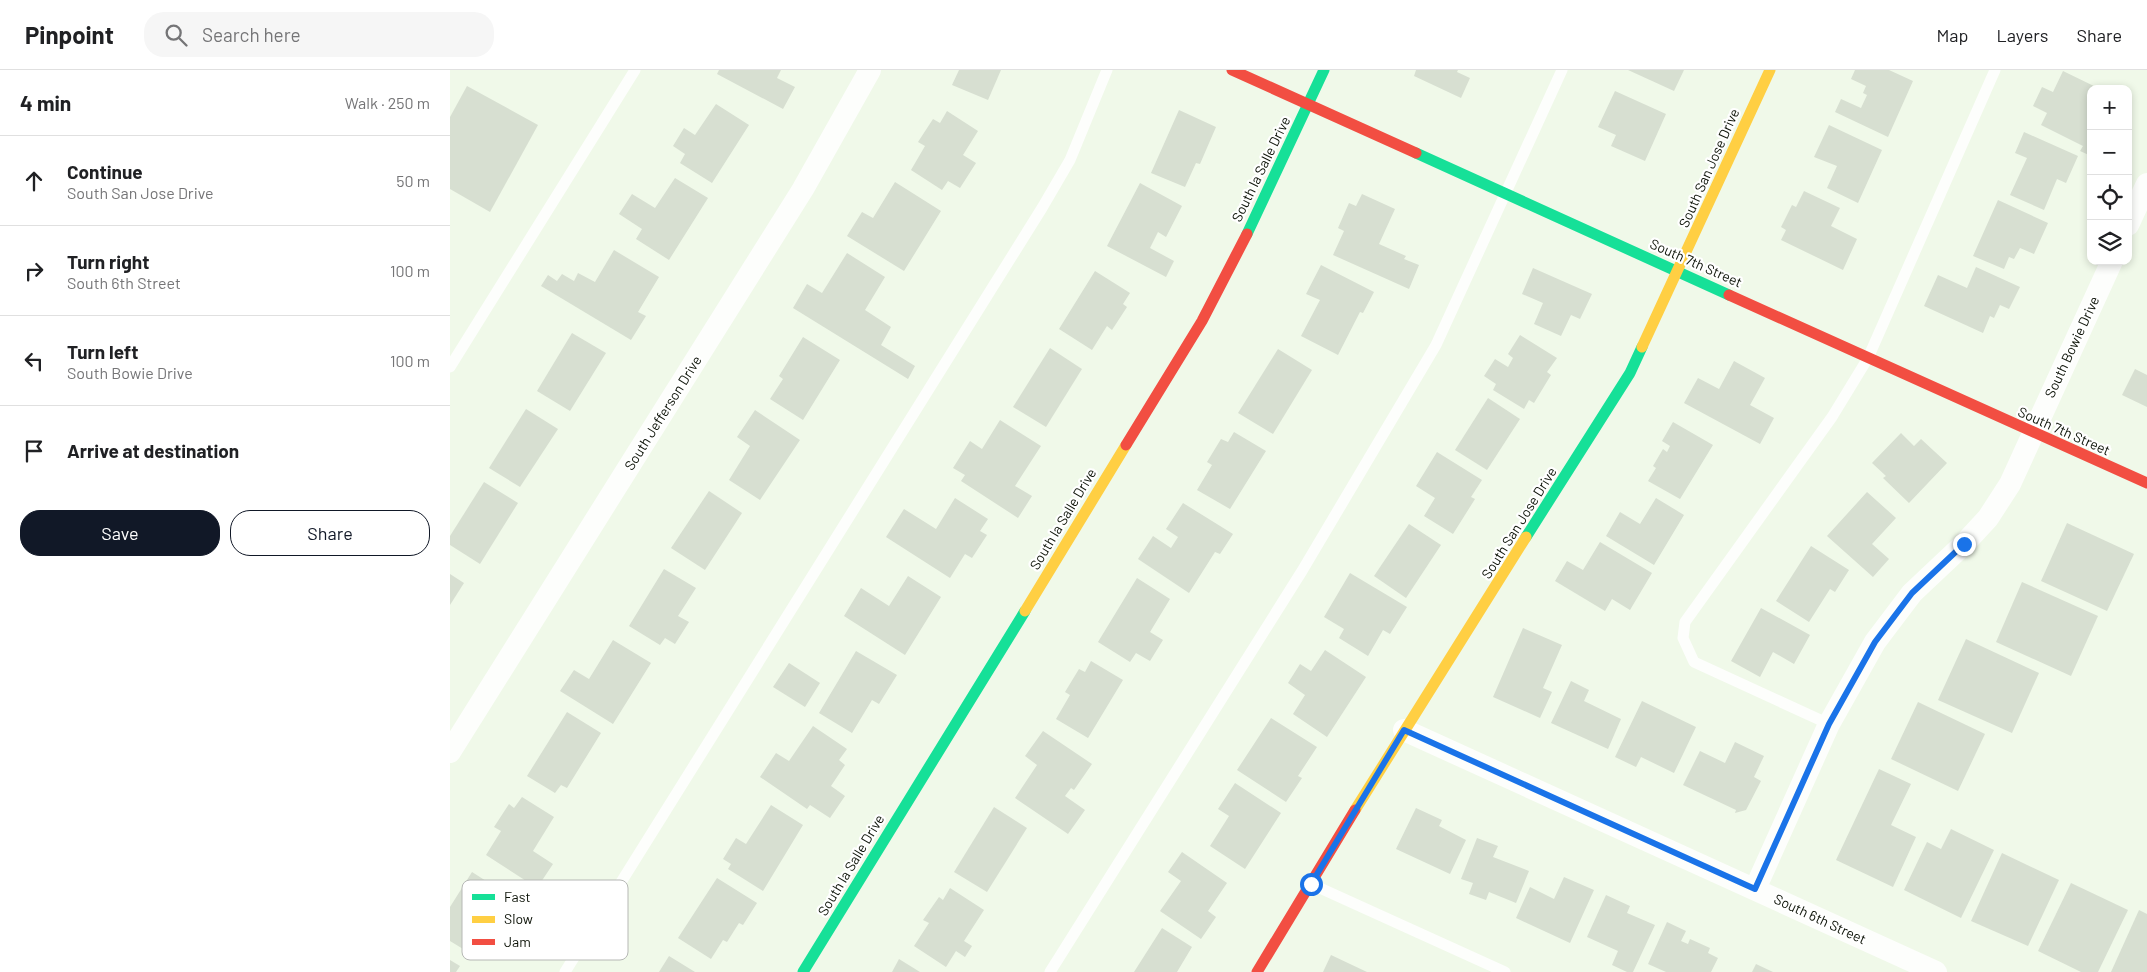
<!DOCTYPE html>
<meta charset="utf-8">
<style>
:root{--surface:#fff;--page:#f6f6f6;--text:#202124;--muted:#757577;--line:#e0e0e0;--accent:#111827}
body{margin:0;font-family:Barlow,sans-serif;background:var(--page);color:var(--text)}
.controls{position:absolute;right:15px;top:15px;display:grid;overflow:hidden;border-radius:10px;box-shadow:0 2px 8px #0003}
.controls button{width:45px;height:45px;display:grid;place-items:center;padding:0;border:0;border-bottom:1px solid var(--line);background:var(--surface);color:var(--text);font:25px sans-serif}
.stop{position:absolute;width:15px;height:15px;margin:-11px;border:4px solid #1a73e8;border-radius:50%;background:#fff}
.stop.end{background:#1a73e8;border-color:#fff;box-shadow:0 1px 5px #0008}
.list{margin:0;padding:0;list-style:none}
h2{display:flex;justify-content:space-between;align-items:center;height:65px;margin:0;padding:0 20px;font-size:21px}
h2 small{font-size:16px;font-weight:400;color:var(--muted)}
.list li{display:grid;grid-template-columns:32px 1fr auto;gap:15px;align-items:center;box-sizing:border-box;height:90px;padding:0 20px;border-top:1px solid var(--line)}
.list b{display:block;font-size:19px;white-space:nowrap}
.list p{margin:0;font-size:16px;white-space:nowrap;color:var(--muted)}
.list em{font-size:16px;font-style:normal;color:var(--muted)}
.actions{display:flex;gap:10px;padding:15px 20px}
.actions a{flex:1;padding:11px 0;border:1px solid var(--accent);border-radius:20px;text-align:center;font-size:18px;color:var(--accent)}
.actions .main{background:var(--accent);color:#fff}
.icon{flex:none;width:28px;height:28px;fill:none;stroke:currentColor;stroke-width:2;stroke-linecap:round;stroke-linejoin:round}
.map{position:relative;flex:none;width:1697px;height:902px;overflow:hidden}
header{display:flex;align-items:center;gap:30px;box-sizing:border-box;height:70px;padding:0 25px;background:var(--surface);border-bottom:1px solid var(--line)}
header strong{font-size:24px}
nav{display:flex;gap:28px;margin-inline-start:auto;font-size:18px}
.search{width:350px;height:45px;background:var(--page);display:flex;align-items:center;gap:12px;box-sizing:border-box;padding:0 18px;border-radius:20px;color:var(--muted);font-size:19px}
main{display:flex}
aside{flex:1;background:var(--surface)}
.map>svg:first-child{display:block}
.building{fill:#d7dfd1}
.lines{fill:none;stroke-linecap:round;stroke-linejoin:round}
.lane{stroke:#fdfefc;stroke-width:11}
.street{stroke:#fdfefc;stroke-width:22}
.fast{stroke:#16e098;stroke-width:11}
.slow{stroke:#ffcf43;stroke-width:11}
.jam{stroke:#f24e42;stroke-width:11}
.route{stroke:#1a73e8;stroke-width:6}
.labels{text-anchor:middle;stroke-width:4.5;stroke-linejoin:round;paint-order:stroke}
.street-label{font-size:14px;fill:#0c1207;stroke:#fff}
.key{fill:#fff;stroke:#b6b8b5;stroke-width:1}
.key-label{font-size:14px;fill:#0c1207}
</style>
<header>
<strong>Pinpoint</strong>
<div class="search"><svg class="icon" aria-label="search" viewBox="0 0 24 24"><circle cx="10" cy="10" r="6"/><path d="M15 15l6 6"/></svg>Search here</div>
<nav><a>Map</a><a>Layers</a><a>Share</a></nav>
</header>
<main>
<aside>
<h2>4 min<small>Walk · 250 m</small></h2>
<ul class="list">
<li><svg class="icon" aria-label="ahead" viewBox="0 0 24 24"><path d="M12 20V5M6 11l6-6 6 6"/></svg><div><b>Continue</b><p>South San Jose Drive</p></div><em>50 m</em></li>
<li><svg class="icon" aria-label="right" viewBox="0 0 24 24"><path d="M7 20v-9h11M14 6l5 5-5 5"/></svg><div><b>Turn right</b><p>South 6th Street</p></div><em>100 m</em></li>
<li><svg class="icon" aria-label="left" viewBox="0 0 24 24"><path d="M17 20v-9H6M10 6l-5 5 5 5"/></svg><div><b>Turn left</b><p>South Bowie Drive</p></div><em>100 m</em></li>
<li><svg class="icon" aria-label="arrive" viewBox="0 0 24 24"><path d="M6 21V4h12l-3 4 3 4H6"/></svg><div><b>Arrive at destination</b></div></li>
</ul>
<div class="actions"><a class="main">Save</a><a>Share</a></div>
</aside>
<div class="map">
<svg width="1697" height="902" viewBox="0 0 1697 902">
<rect width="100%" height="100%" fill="#f0f9e9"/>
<g class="building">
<polygon points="269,0 331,0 327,8 345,17 333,39 267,4"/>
<polygon points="509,0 551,0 538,30 502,15"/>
<polygon points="966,0 1008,0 1007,2 1020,8 1011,28 964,6"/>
<polygon points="1178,0 1234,0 1224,21"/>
<polygon points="1405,0 1439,0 1463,11 1438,67 1385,42 1391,29 1411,38 1417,25 1413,23 1416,16 1401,9"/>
<polygon points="1613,1 1650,19 1641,19 1641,86 1630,81 1633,76 1591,55 1597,43 1583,36 1592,17 1603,22"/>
<polygon points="17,16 88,55 40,142 0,119 0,47"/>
<polygon points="1165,21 1216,44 1195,91 1161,76 1166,65 1148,57"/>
<polygon points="266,34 299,55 262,113 230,93 235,84 223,76 234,58 245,65"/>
<polygon points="729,40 766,57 750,94 746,93 735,117 701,103"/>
<polygon points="497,41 528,61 513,85 526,93 510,118 498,111 492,120 461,100 475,76 468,72 483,49 490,53"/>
<polygon points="1379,55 1432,80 1408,133 1377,118 1387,96 1364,87"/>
<polygon points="1574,62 1628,86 1616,113 1607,109 1594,140 1560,125 1577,88 1565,83"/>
<polygon points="225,108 258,128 219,190 186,169 192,159 169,144 182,124 205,138"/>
<polygon points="445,112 491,141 454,201 397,166 412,142 423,148"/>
<polygon points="690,113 732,136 716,167 708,162 700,178 724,191 716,207 657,176"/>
<polygon points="1354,121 1390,138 1381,156 1407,169 1393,200 1331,170 1336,160 1331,157 1342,135 1346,137"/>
<polygon points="912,124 945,139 929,174 956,186 954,189 969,195 959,219 883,185 894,161 888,158 899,133 906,136"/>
<polygon points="1548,130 1598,153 1584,184 1570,178 1564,189 1559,187 1554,199 1523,186"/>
<polygon points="164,180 209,207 188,242 196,246 181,270 91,216 98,205 107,211 112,204 124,211 128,203 145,212"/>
<polygon points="397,183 435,207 415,240 441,257 431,275 465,296 458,309 343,238 357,214 372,223"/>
<polygon points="871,195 924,222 913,243 910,242 888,285 851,266 870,230 856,224"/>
<polygon points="1526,197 1570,217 1559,239 1550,235 1544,248 1540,246 1533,263 1474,236 1488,205 1517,218"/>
<polygon points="1083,198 1142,224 1130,249 1121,245 1111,266 1084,254 1093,233 1072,224"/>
<polygon points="645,201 680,223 673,234 677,237 662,260 657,256 642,280 609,259"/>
<polygon points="122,263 156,283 120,341 87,321"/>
<polygon points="1070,265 1107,288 1097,302 1101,305 1084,333 1079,330 1074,339 1043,320 1046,314 1034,306 1045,289 1058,297 1063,288 1058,284"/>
<polygon points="353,267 390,290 353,350 320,329 333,309 329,306"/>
<polygon points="600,278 632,299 596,357 563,337"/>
<polygon points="828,279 862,300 823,364 788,343"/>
<polygon points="1284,291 1315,308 1300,335 1324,348 1310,374 1234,333 1248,308 1269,319"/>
<polygon points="1685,299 1697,305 1697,337 1672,325"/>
<polygon points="1038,328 1070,349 1037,400 1005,380"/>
<polygon points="76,339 108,359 70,417 39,398"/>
<polygon points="305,340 350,370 310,430 279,410 300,376 287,367"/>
<polygon points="550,350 591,376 565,416 582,426 568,448 511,411 515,405 503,398 520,371 532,379"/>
<polygon points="1223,352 1263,375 1230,429 1198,411 1206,398 1203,396 1213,379 1217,382 1220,376 1212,371"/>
<polygon points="784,362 816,381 780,439 747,420 762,395 757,392 771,369 778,372"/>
<polygon points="1451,363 1464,376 1471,369 1497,393 1459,433 1433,408 1436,406 1422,393"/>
<polygon points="987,382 1032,410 1021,427 1025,429 1003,464 974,446 985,428 966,416"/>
<polygon points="34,412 68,433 30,494 0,475 0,466"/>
<polygon points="259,421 292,443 255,500 221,478"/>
<polygon points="1417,422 1446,448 1422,474 1439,489 1423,507 1377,466"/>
<polygon points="505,428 538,449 530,461 537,465 522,488 515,484 500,508 436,467 454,439 486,459"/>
<polygon points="1206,428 1234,445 1204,495 1156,466 1170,442 1190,454"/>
<polygon points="733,433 783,464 770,484 765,482 739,523 688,489 703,466 721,478 728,467 716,459"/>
<polygon points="1617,453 1684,484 1657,541 1591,511"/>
<polygon points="959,454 991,475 956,528 924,506"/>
<polygon points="1150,472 1202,503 1180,540 1162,529 1155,541 1105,511 1117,491 1133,500"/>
<polygon points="1361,476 1399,500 1385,522 1380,519 1359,552 1326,531"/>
<polygon points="214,499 246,518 228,546 239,552 225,574 215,568 210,575 179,556"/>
<polygon points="900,503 957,537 940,564 933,560 918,586 889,568 894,559 874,547"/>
<polygon points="0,504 14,513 0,535"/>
<polygon points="458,506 491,527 455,585 394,546 411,518 439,536"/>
<polygon points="687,508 720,529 700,562 713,570 700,591 686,583 680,592 648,572"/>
<polygon points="1572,512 1648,546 1621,606 1546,572"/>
<polygon points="1311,538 1360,565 1344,594 1323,582 1310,607 1281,591"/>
<polygon points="1073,558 1112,575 1093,618 1102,622 1090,648 1043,627"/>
<polygon points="1516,569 1589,603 1562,663 1488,630"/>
<polygon points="163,570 201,593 163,654 110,621 124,600 139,609"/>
<polygon points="875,580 916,607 877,667 843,644 855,625 838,613 850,594 861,601"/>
<polygon points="406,581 447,605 429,634 422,630 402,663 369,643"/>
<polygon points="641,591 673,610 638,668 606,649 620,625 615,622 629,599 635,602"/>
<polygon points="339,593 370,613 355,637 323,617"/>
<polygon points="1121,611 1139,620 1134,631 1171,649 1158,679 1101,653"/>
<polygon points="1192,631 1246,657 1224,703 1191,687 1186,697 1165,687"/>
<polygon points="1468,632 1535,664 1508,721 1441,689"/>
<polygon points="117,642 151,663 117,718 111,715 105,723 77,706"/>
<polygon points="821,648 867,677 848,706 852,708 836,732 787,700"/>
<polygon points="363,656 397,679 389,690 395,695 381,716 395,726 380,748 360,735 357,739 310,707 326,683 339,691"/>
<polygon points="593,661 642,694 624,720 621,718 615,726 635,740 618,764 565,728 587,695 575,686"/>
<polygon points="1285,672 1314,686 1304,707 1311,711 1296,740 1285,743 1286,740 1233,715 1250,681 1275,693"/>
<polygon points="1429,699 1461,714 1441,755 1466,767 1443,817 1386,790"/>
<polygon points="785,713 831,743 795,799 760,776 779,746 768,739"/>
<polygon points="72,727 104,747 83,781 103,794 87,818 36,785 51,761 44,757 59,734 64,738"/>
<polygon points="321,735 353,755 313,821 278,799 281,794 273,789 286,768 296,774"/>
<polygon points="544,737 577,758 537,822 504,802"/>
<polygon points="966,738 992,750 989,756 1016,770 1000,804 946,779"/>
<polygon points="1501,759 1544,780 1511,848 1454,820 1477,772 1491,779"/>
<polygon points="1027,768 1048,776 1043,787 1079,801 1066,833 1039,822 1036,830 1019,824 1023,813 1011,809"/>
<polygon points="732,782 777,813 758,841 766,847 751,869 710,841 731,811 718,802"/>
<polygon points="1552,783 1609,810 1578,876 1521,851"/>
<polygon points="22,802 55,823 35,855 45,862 33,881 23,875 18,882 0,871 0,837"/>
<polygon points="1114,807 1144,820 1120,873 1066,848 1080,817 1104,829"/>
<polygon points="267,808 307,833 293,855 289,853 277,872 273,870 261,889 228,868"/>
<polygon points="1621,813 1678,840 1648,902 1631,902 1588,881"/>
<polygon points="500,818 534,840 514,871 522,876 515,887 506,881 496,897 464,876 479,853 473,850 489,827 493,830"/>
<polygon points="1156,825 1180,836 1177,843 1205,855 1183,902 1177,902 1162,895 1168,881 1137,867"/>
<polygon points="1689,840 1697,844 1697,902 1661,902"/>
<polygon points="1217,852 1236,861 1231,871 1238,874 1240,869 1260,878 1258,883 1268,888 1261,902 1216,902 1198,894"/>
<polygon points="712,858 742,877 727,902 684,902"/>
<polygon points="881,885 917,902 873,902"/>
<polygon points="219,886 245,902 209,902"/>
<polygon points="449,889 470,902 442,902"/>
<polygon points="0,890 10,896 6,902 0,902"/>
<polygon points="1306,894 1323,902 1302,902"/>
</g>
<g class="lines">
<g class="lane">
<polyline points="0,297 185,0"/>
<polyline points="1379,654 1244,592 1233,568 1235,552 1382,347 1418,288 1545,0"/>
<polyline points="861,814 1055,902"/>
<polyline points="115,902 592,138 620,90 657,0"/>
<polyline points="600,902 852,501 986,275 1112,0"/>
</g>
<g class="street">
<polyline points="1678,155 1697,114"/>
<polyline points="954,660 1486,902"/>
<polyline points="0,682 353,119 420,0"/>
<polyline points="1305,819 1379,654 1425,572 1462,523 1514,474 1538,448 1560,414 1662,191"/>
</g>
<g class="fast">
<polyline points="966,83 1279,225"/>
<polyline points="797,164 874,0"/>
<polyline points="1076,467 1180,303 1192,277"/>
<polyline points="353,902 575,541"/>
</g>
<g class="slow">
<polyline points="1192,277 1320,0"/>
<polyline points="575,541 676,375"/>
<polyline points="905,740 1076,467"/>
</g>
<g class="jam">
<polyline points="782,0 966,83"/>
<polyline points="1279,225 1697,413"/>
<polyline points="676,375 752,251 797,164"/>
<polyline points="807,902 905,740"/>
</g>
</g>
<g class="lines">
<polyline class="route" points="861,814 954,660 1305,819 1379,654 1425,572 1462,523 1514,474"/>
</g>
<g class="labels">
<g class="street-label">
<text transform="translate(1259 98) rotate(-66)" y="5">South San Jose Drive</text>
<text transform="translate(811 99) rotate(-64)" y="5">South la Salle Drive</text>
<text transform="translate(1246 193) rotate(24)" y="5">South 7th Street</text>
<text transform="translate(1622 277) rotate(-65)" y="5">South Bowie Drive</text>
<text transform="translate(213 343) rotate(-58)" y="5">South Jefferson Drive</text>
<text transform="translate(1614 361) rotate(24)" y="5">South 7th Street</text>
<text transform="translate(613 449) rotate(-59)" y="5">South la Salle Drive</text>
<text transform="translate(1069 453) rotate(-58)" y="5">South San Jose Drive</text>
<text transform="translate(401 795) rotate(-59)" y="5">South la Salle Drive</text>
<text transform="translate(1370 849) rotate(25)" y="5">South 6th Street</text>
</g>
</g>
<rect x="12" y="810" width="166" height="80" rx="8" class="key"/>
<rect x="22" y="824" width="23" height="6" fill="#16e098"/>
<rect x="22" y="846" width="23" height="7" fill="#ffcf43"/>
<rect x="22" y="869" width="23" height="6" fill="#f24e42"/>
<g class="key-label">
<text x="54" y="832">Fast</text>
<text x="54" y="854">Slow</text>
<text x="54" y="877">Jam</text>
</g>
</svg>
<div class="controls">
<button>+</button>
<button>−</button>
<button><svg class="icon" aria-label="locate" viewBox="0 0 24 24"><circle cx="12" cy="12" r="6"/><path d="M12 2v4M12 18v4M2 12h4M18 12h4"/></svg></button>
<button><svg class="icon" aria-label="layers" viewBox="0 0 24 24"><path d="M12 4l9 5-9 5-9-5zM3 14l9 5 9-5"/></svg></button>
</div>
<div class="stop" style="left:861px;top:814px"></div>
<div class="stop end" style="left:1514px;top:474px"></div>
</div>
</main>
